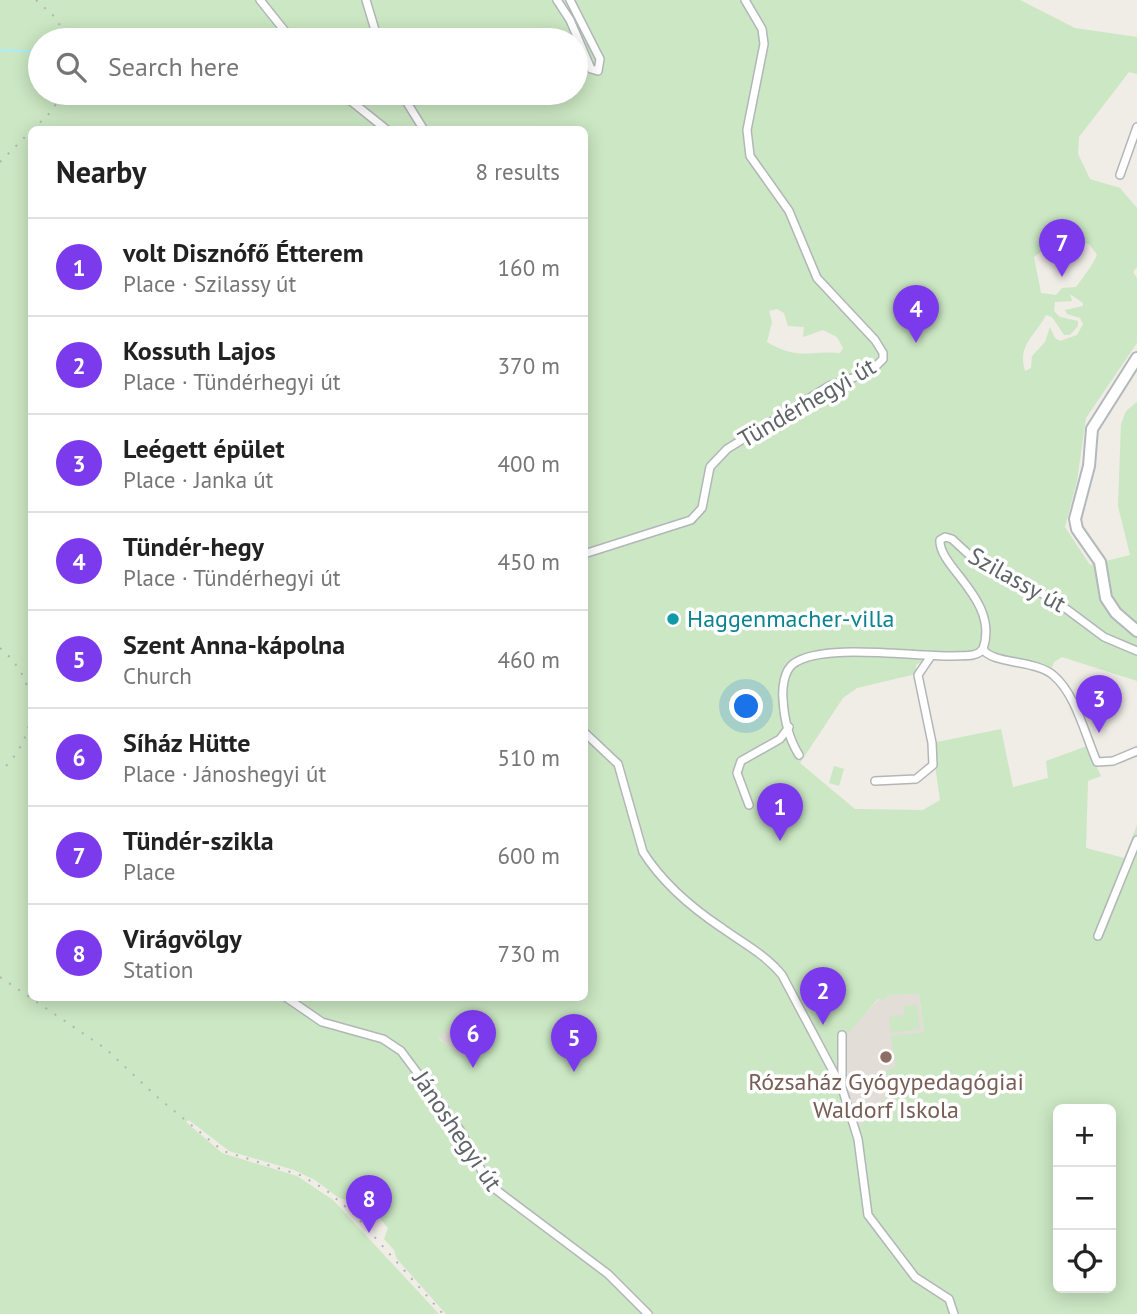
<!DOCTYPE html>
<meta charset="utf-8">
<style>
:root{--surface:#fff;--page:#f2f2f2;--text:#222;--muted:#767676;--line:#e0e0e0;--accent:#7c3aed}
body{margin:0;font-family:"PT Sans",sans-serif;background:var(--page);color:var(--text)}
.controls{position:absolute;right:21px;bottom:21px;display:grid;overflow:hidden;border-radius:10px;box-shadow:0 4px 18px #0003}
.controls button{width:63px;height:63px;display:grid;place-items:center;padding:0;border:0;border-bottom:2px solid var(--line);background:var(--surface);color:var(--text);font:35px sans-serif}
.you{position:absolute;left:747px;top:707px;width:24px;height:24px;margin:-18px;border:5px solid #fff;border-radius:50%;background:#1a73e8;box-shadow:0 0 0 10px #1a73e833}
.badge{display:grid;place-items:center;width:46px;height:46px;border-radius:50%;background:var(--accent);color:#fff;font-size:23px;font-weight:700}
.pin{position:absolute;translate:-50% -58px;filter:drop-shadow(0 2px 4px #0008)}
.pin::after{content:'';position:absolute;top:37px;width:24px;height:21px;background:inherit;clip-path:polygon(0 0,100% 0,50% 100%)}
.list{margin:0;padding:0;list-style:none}
h2{display:flex;justify-content:space-between;align-items:center;height:91px;margin:0;padding:0 28px;font-size:30px}
h2 small{font-size:23px;font-weight:400;color:var(--muted)}
.list li{display:grid;grid-template-columns:46px 1fr auto;gap:21px;align-items:center;box-sizing:border-box;height:98px;padding:0 28px;border-top:2px solid var(--line)}
.list b{display:block;font-size:26px;white-space:nowrap}
.list p{margin:0;font-size:23px;white-space:nowrap;color:var(--muted)}
.list em{font-size:23px;font-style:normal;color:var(--muted)}
.icon{flex:none;width:38px;height:38px;fill:none;stroke:currentColor;stroke-width:2;stroke-linecap:round;stroke-linejoin:round}
.map{position:relative;flex:none;width:1137px;height:1314px;overflow:hidden}
.search{position:absolute;background:var(--surface);box-shadow:0 4px 18px #0003;left:28px;top:28px;width:560px;height:77px;display:flex;align-items:center;gap:18px;box-sizing:border-box;padding:0 24px;border-radius:38px;color:var(--muted);font-size:26px}
.panel{position:absolute;background:var(--surface);box-shadow:0 4px 18px #0003;left:28px;top:126px;width:560px;height:875px;border-radius:10px}
.map>svg:first-child{display:block}
.industrial{fill:#dfdbd8}
.education{fill:#e3ddd7}
.green{fill:#cbe7c3;fill-rule:evenodd}
.lines{fill:none;stroke-linecap:round;stroke-linejoin:round}
.stream{stroke:#a7edff;stroke-width:2}
.street-casing{stroke:#b2b6b9;stroke-width:10}
.secondary-casing{stroke:#b2b8bb;stroke-width:14}
.street{stroke:#fff;stroke-width:7}
.secondary{stroke:#fff;stroke-width:10}
.rail{stroke:#b3b4b5;stroke-width:2;stroke-dasharray:2 9;stroke-linecap:butt}
.culture-dot{fill:#0f9aa8;stroke:#fff;stroke-width:2.5}
.education-dot{fill:#8d6e63;stroke:#fff;stroke-width:2.5}
.labels{text-anchor:middle;stroke-width:7;stroke-linejoin:round;paint-order:stroke}
.street-label{font-size:24px;fill:#5e6467;stroke:#fff}
.culture-label{font-size:24px;fill:#0d838f;stroke:#fff;text-anchor:start}
.education-label{font-size:24px;fill:#785e54;stroke:#fff}
</style>
<div class="map">
<svg width="1137" height="1314" viewBox="0 0 1137 1314">
<rect width="100%" height="100%" fill="#f0ece6"/>
<polygon class="industrial" points="457,1017 482,1035 465,1059 439,1038"/>
<polygon class="education" points="919,994 928,1062 895,1087 858,1129 846,1089 844,1036 879,999 887,995"/>
<g class="green">
<path d="M0 0H1020L1075 28 1137 37V74L1129 72 1079 137 1078 154 1090 179 1120 188 1137 208V267L1133 272 1137 278V343L1086 418 1077 481 1065 527 1090 565 1130 555 1118 506 1121 424 1126 411 1137 402V681L1062 657 1054 662 1050 672 984 650 926 659 916 665V674L857 688 843 698 800 763 855 809 923 810 940 800 932 743 1001 729 1013 787 1048 778 1046 761 1087 746 1101 776 1088 781 1086 848 1124 858 1137 825V1314H446L397 1259 394 1250 384 1239 388 1228 377 1215 371 1213 364 1217 350 1201 339 1198 315 1180 294 1170 229 1151 189 1120 186 1122 222 1153 297 1176 333 1200 439 1314H0ZM40 40H576V93H40ZM32 130H584V998H32ZM1065 235 1090 245 1097 255C1094 263 1082 279 1076 287L1062 288 1056 295 1041 293 1034 257 1051 245 1054 238ZM1070 294 1083 303V306L1065 310 1067 314 1080 318 1083 324 1077 335 1060 341 1055 338 1050 327 1045 342 1032 356 1031 368 1025 371C1017 345 1035 336 1046 315L1052 317 1064 335H1070L1078 326V321L1060 317 1054 311 1055 302 1072 301ZM777 309 784 313 788 326 804 327 803 337 823 330 837 337 843 348 840 353C809 350 798 361 767 342L772 322 769 311ZM919 994 924 1032 891 1036 896 1066 886 1071 887 1082 895 1087 858 1128 846 1089 845 1037 878 999H885L888 995ZM457 1017 482 1035 465 1058 439 1039ZM1058 1109H1111V1288H1058Z"/>
<polygon points="834,766 844,769 839,786 829,783"/>
<polygon points="917,1005 920,1029 891,1033 889,1017 904,1015 904,1006"/>
</g>
<g class="lines">
<polyline class="stream" points="0,50 40,52"/>
<defs>
<g id="street">
<polyline points="260,0 292,40"/>
<polyline points="366,0 378,40"/>
<polyline points="557,0 570,20 591,69 598,71 600,59 570,0"/>
<polyline points="341,93 387,130"/>
<polyline points="401,93 424,130"/>
<polyline points="1120,175 1137,127"/>
<polyline points="584,554 691,520 702,508 710,467 727,449 829,386 870,372 883,359 883,353 875,340 817,278 789,211 750,156 747,130 764,44 762,29 745,0"/>
<path d="M983 649C991 664 1036 660 1053 675 1076 694 1085 735 1097 762L1113 761 1137 751"/>
<path d="M584 732 618 764 643 852C662 882 692 908 722 928 743 943 766 955 782 975L842 1088 858 1139 868 1215 915 1277 949 1299 954 1314"/>
<path d="M799 755C789 739 784 718 783 699 782 688 784 671 793 664 821 642 915 657 953 656 963 655 976 658 983 649 1000 600 938 567 940 540L945 537 952 539 978 563 1053 599 1104 637 1137 651"/>
<polyline points="875,781 916,779 933,765 932,743 918,675 931,656"/>
<polyline points="749,805 737,773 741,761 780,739 789,727"/>
<polyline points="1098,936 1137,840"/>
<polyline points="287,998 322,1022 383,1039 401,1051 460,1130 486,1179 495,1189 608,1274 648,1314"/>
<polyline points="842,1035 842,1086"/>
</g>
<polyline id="secondary" points="1137,358 1092,429 1089,466 1075,519 1077,529 1100,562 1106,598 1116,613 1137,631"/>
</defs>
<use href="#street" class="street-casing"/>
<use href="#secondary" class="secondary-casing"/>
<use href="#street" class="street"/>
<use href="#secondary" class="secondary"/>
<g class="rail">
<polyline points="36,0 57,19 66,40"/>
<polyline points="32,130 48,115 64,93"/>
<polyline points="0,162 32,130"/>
<path d="M0 648C42 683 40 735 0 772"/>
<polyline points="0,977 106,1049 156,1096 223,1151 300,1175 326,1190 355,1215 443,1314"/>
</g>
</g>
<circle class="culture-dot" cx="673" cy="619" r="7"/>
<circle class="education-dot" cx="886" cy="1057" r="7"/>
<g class="labels">
<g class="street-label">
<text transform="translate(807 403) rotate(-30)" y="8">Tündérhegyi út</text>
<text transform="translate(1017 580) rotate(29)" y="8">Szilassy út</text>
<text transform="translate(457 1131) rotate(56)" y="8">Jánoshegyi út</text>
</g>
<g class="culture-label">
<text x="687" y="627">Haggenmacher-villa</text>
</g>
<g class="education-label">
<text x="886" y="1090">Rózsaház Gyógypedagógiai<tspan x="886" dy="28">Waldorf Iskola</tspan></text>
</g>
</g>
</svg>
<div class="controls">
<button>+</button>
<button>−</button>
<button><svg class="icon" aria-label="locate" viewBox="0 0 24 24"><circle cx="12" cy="12" r="6"/><path d="M12 2v4M12 18v4M2 12h4M18 12h4"/></svg></button>
</div>
<div class="you"></div>
<div class="pin badge" style="left:780px;top:841px">1</div>
<div class="pin badge" style="left:823px;top:1025px">2</div>
<div class="pin badge" style="left:1099px;top:733px">3</div>
<div class="pin badge" style="left:916px;top:343px">4</div>
<div class="pin badge" style="left:574px;top:1072px">5</div>
<div class="pin badge" style="left:473px;top:1068px">6</div>
<div class="pin badge" style="left:1062px;top:277px">7</div>
<div class="pin badge" style="left:369px;top:1233px">8</div>
<div class="search"><svg class="icon" aria-label="search" viewBox="0 0 24 24"><circle cx="10" cy="10" r="6"/><path d="M15 15l6 6"/></svg>Search here</div>
<section class="panel">
<h2>Nearby<small>8 results</small></h2>
<ul class="list">
<li><span class="badge">1</span><div><b>volt Disznófő Étterem</b><p>Place · Szilassy út</p></div><em>160 m</em></li>
<li><span class="badge">2</span><div><b>Kossuth Lajos</b><p>Place · Tündérhegyi út</p></div><em>370 m</em></li>
<li><span class="badge">3</span><div><b>Leégett épület</b><p>Place · Janka út</p></div><em>400 m</em></li>
<li><span class="badge">4</span><div><b>Tündér-hegy</b><p>Place · Tündérhegyi út</p></div><em>450 m</em></li>
<li><span class="badge">5</span><div><b>Szent Anna-kápolna</b><p>Church</p></div><em>460 m</em></li>
<li><span class="badge">6</span><div><b>Síház Hütte</b><p>Place · Jánoshegyi út</p></div><em>510 m</em></li>
<li><span class="badge">7</span><div><b>Tündér-szikla</b><p>Place</p></div><em>600 m</em></li>
<li><span class="badge">8</span><div><b>Virágvölgy</b><p>Station</p></div><em>730 m</em></li>
</ul>
</section>
</div>
